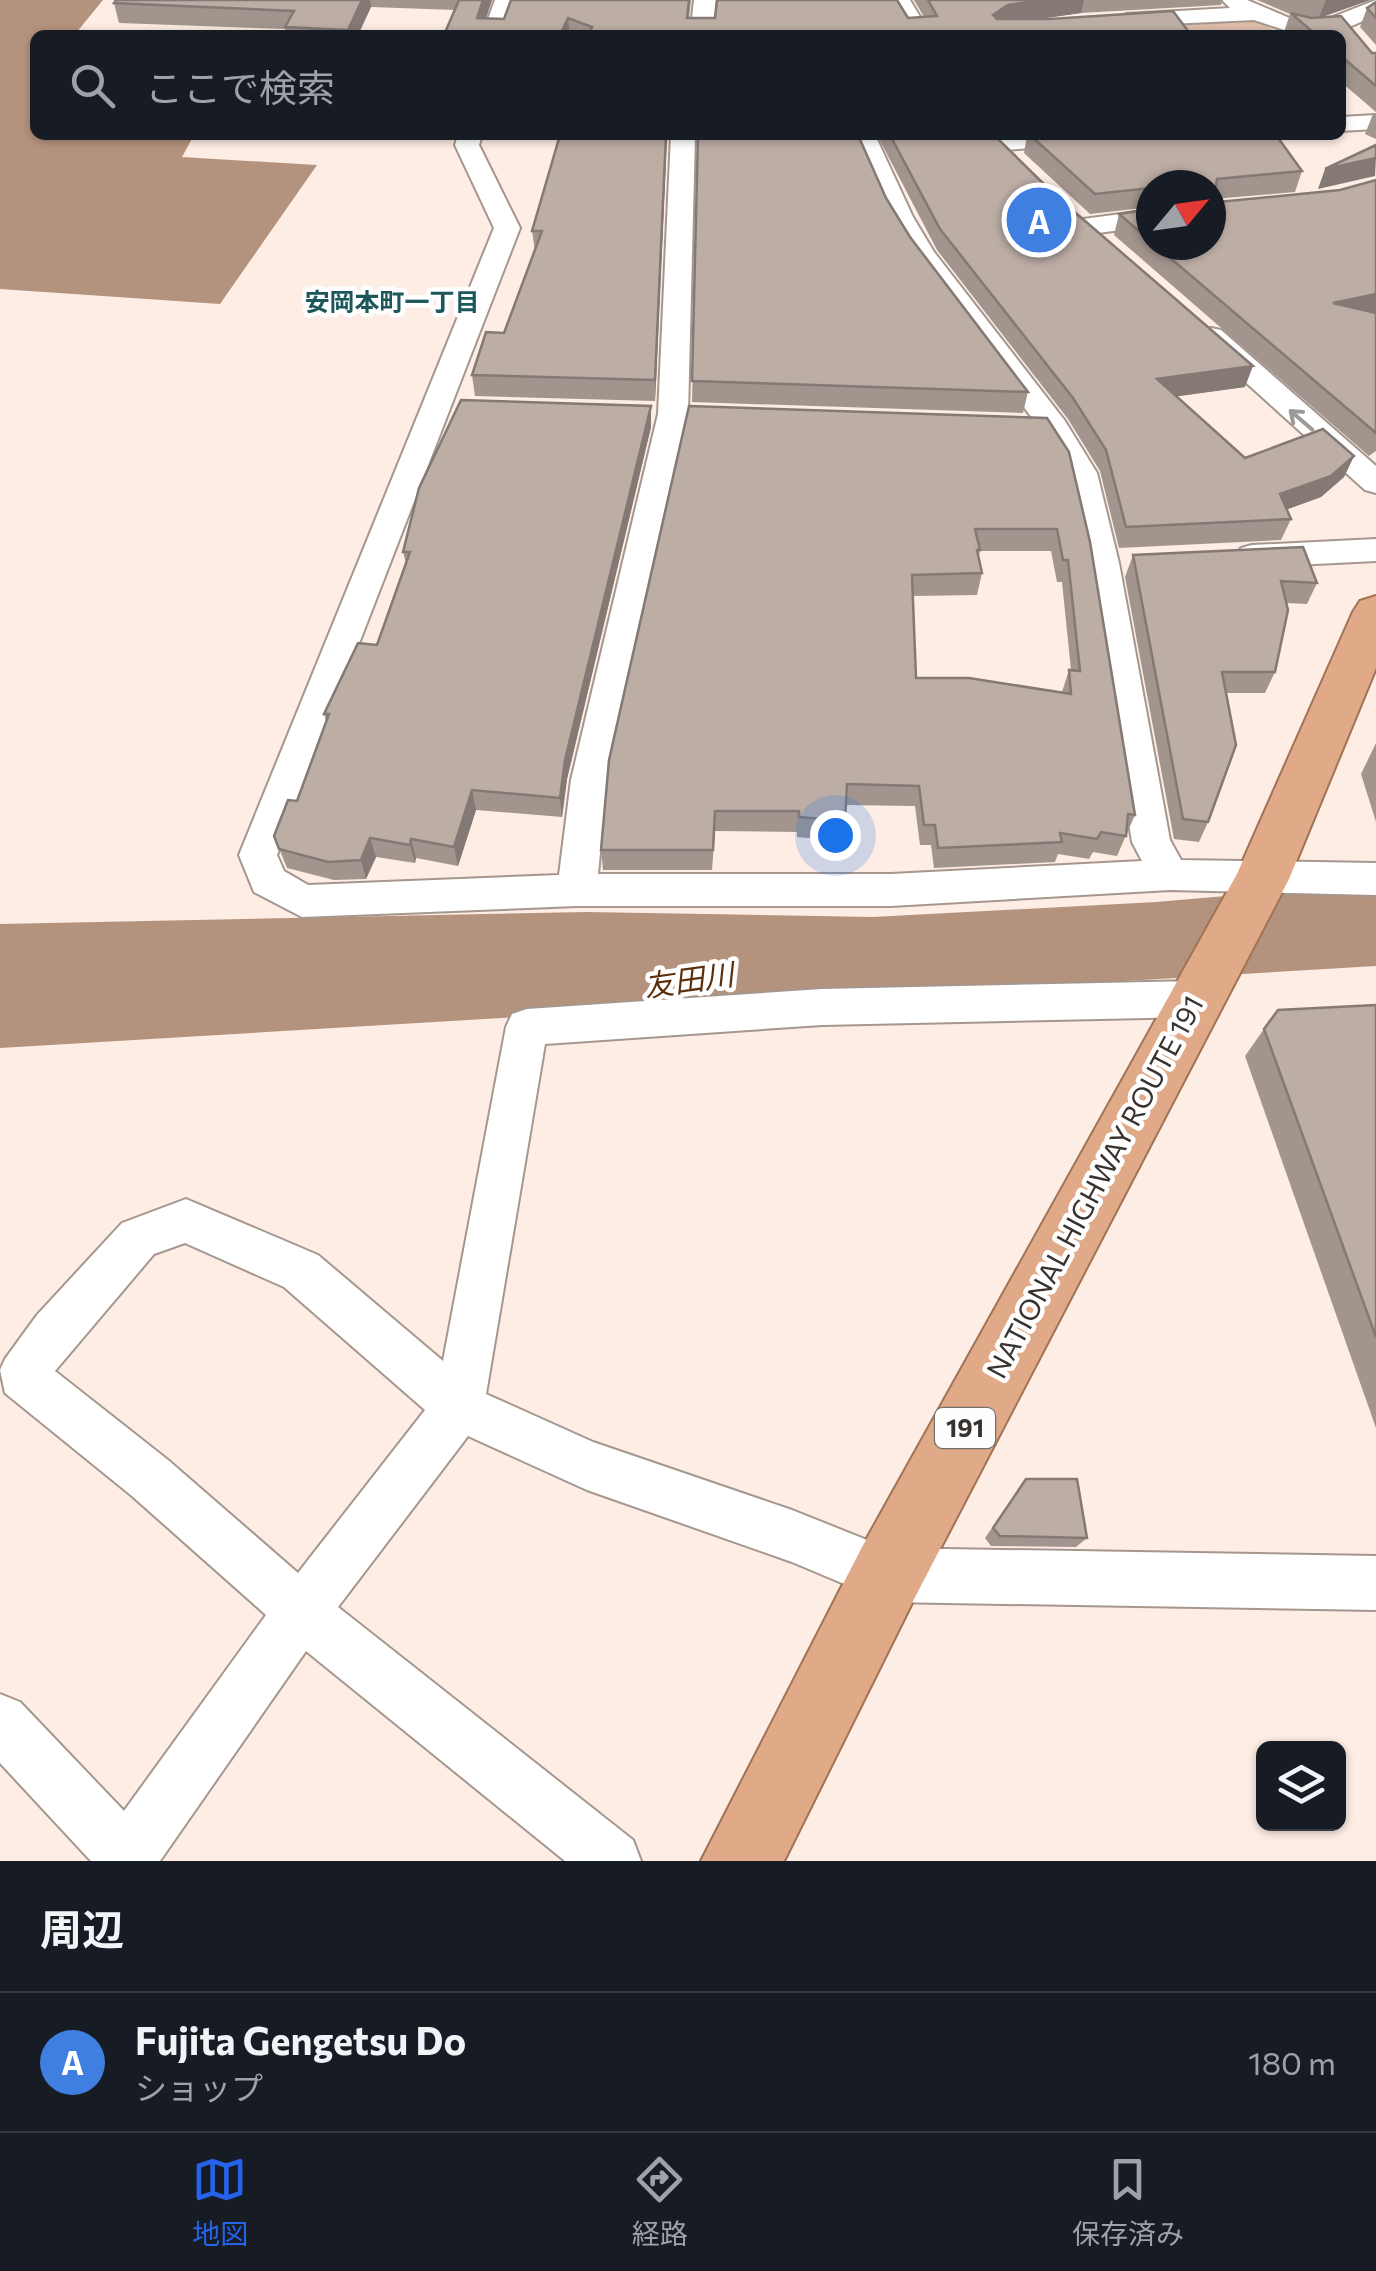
<!DOCTYPE html>
<html lang="ja">
<meta charset="utf-8">
<style>
:root{--surface:#171b24;--page:#20242c;--text:#f1f3f6;--muted:#9ea1a6;--line:#363941;--accent:#2563eb}
body{margin:0;font-family:Commissioner,"Noto Sans JP",sans-serif;background:var(--page);color:var(--text)}
.controls{position:absolute;right:30px;bottom:30px;display:grid;overflow:hidden;border-radius:15px;box-shadow:0 2px 8px #0004}
.controls button{width:90px;height:90px;display:grid;place-items:center;padding:0;border:0;border-bottom:2px solid var(--line);background:var(--surface);color:var(--text);font:50px sans-serif}
.compass{position:absolute;left:1136px;top:170px;width:90px;height:90px;border-radius:50%;background:var(--surface);box-shadow:0 2px 8px #0004;rotate:61deg}
.you{position:absolute;left:835px;top:835px;width:35px;height:35px;margin:-25px;border:8px solid #fff;border-radius:50%;background:#1a73e8;box-shadow:0 0 0 15px #1a73e833}
.badge{display:grid;place-items:center;width:65px;height:65px;border-radius:50%;background:var(--accent);color:#fff;font-size:32px;font-weight:700}
.pin{position:absolute;translate:-50% -50%;border:5px solid #fff;box-shadow:0 2px 10px #0006}
.list{margin:0;padding:0;list-style:none}
h2{display:flex;justify-content:space-between;align-items:center;height:130px;margin:0;padding:0 40px;font-size:42px}
h2 small{font-size:32px;font-weight:400;color:var(--muted)}
.list li{display:grid;grid-template-columns:65px 1fr auto;gap:30px;align-items:center;box-sizing:border-box;height:140px;padding:0 40px;border-top:2px solid var(--line)}
.list b{display:block;font-size:38px;white-space:nowrap}
.list p{margin:0;font-size:32px;white-space:nowrap;color:var(--muted)}
.list em{font-size:32px;font-style:normal;color:var(--muted)}
.icon{flex:none;width:55px;height:55px;fill:none;stroke:currentColor;stroke-width:2;stroke-linecap:round;stroke-linejoin:round}
.map{position:relative;flex:none;width:1376px;height:1861px;overflow:hidden}
.search{position:absolute;background:var(--surface);box-shadow:0 2px 8px #0004;left:30px;right:30px;top:30px;height:110px;display:flex;align-items:center;gap:25px;box-sizing:border-box;padding:0 35px;border-radius:15px;color:var(--muted);font-size:38px}
.sheet{height:270px;background:var(--surface)}
nav{display:flex;justify-content:space-around;align-items:center;box-sizing:border-box;height:140px;border-top:2px solid var(--line);background:var(--surface);font-size:28px;color:var(--muted)}
nav a{display:grid;justify-items:center;gap:5px}
nav .on{color:var(--accent)}
.map>svg:first-child{display:block}
.green{fill:#debda9}
.water{fill:#b4937e}
.lines{fill:none;stroke-linecap:round;stroke-linejoin:round}
.minor-casing{stroke:#a5978e;stroke-width:4}
.trunk-casing{stroke:#a17355;stroke-width:4}
.minor{fill:#fff;fill-rule:evenodd}
.trunk{fill:#e0aa88;fill-rule:evenodd}
.wall{fill:#a2958e;fill-rule:evenodd}
.shaded-wall{fill:#847974}
.building{fill:#bcada5;stroke:#847974;stroke-width:2.5;fill-rule:evenodd}
.oneway{stroke:#9c9997}
.labels{text-anchor:middle;stroke-width:9;stroke-linejoin:round;paint-order:stroke}
.far-neighbourhood-label{font-size:25px;font-weight:bold;fill:#1c575c;stroke:#fefefe}
.shield{fill:#fefefe;stroke:#74706d;stroke-width:2.5}
.shield-label{font-size:25px;font-weight:bold;fill:#39332f}
.street-label{font-size:28px;fill:#39332f;stroke:#fefefe}
.water-label{font-size:30px;font-style:italic;fill:#5c2f0c;stroke:#fefefe}
</style>
<div class="map">
<svg width="1376" height="1861" viewBox="0 0 1376 1861">
<rect width="100%" height="100%" fill="#fdede4"/>
<polygon class="green" points="1253,18 1282,35 1169,35 1160,22"/>
<g class="water">
<polygon points="0,0 103,0 76,33 100,35 35,35 35,135 194,135 182,157 317,165 220,304 0,289"/>
<polygon points="1376,883 1376,966 0,1048 0,924 586,912 873,917 1156,902"/>
</g>
<g class="lines">
<defs>
<g id="minor">
<polygon points="495,0 517,0 504,35 482,35"/>
<polygon points="694,0 716,0 712,35 690,35"/>
<polygon points="888,0 910,0 931,35 909,35"/>
<polygon points="1222,0 1247,0 1292,19 1320,22 1376,0 1376,15 1345,29 1320,35 1287,31 1254,20 1126,26 1115,20 1126,14 1230,8"/>
<polygon points="1376,115 1376,129 1341,131 1341,117"/>
<polygon points="458,135 482,135 479,145 520,228 277,855 284,871 308,885 559,875 571,780 658,414 671,135 695,135 688,414 607,780 598,874 891,874 1142,861 1132,842 1087,563 1067,473 1041,430 910,255 887,217 851,135 875,135 913,217 934,252 1065,421 1097,473 1119,563 1170,840 1181,860 1376,863 1376,895 1170,890 891,906 577,906 302,917 254,892 239,855 494,228 455,145"/>
<polygon points="1016,135 1108,135 1096,142 996,151 984,144 987,139"/>
<polygon points="1151,210 1151,226 1083,235 1070,227 1083,219"/>
<polygon points="1211,328 1221,330 1376,466 1376,493 1365,490 1201,342 1197,336 1201,330"/>
<polygon points="1376,539 1376,561 1252,567 1241,564 1236,556 1241,548 1252,545"/>
<path d="M1195 981 1210 987 1216 999 1210 1011 1195 1017 822 1025 545 1044 486 1394 593 1442 792 1510 887 1548 1376 1556V1610L887 1602 792 1562 587 1490 468 1436 338 1607 633 1840 641 1861H565L306 1651 160 1861H91L0 1763V1694L20 1702 124 1811 266 1615 132 1496 5 1393 0 1370 5 1359 37 1315 122 1223 186 1199 318 1255 443 1361 506 1027 512 1014 527 1009 822 989ZM185 1243 284 1287 425 1410 298 1573 168 1460 55 1371 154 1254Z"/>
</g>
<polygon id="trunk" points="1376,596 1376,668 1289,879 913,1601 784,1861 701,1861 861,1549 1237,874 1353,612 1360,601"/>
</defs>
<use href="#minor" class="minor-casing"/>
<use href="#trunk" class="trunk-casing"/>
<use href="#minor" class="minor"/>
<use href="#trunk" class="trunk"/>
</g>
<g class="wall">
<polygon points="116,0 492,0 486,18 504,19 691,0 689,18 924,17 914,0 1223,0 1221,5 1081,13 1039,19 1191,35 444,35 455,10 371,7 358,35 287,35 285,29 119,23 114,3"/>
<polygon points="1257,0 1370,0 1322,17 1372,53 1376,53 1376,112 1341,82 1341,35 1287,35 1284,32 1290,14"/>
<polygon points="1376,2 1376,45 1360,27 1367,8"/>
<polygon points="1376,113 1376,139 1365,134 1373,114"/>
<polygon points="560,135 667,135 655,401 475,396 472,375 504,333 535,251 532,231"/>
<polygon points="698,135 886,198 910,237 1028,392 1023,413 692,402"/>
<polygon points="877,135 994,135 1245,387 1177,396 1245,458 1354,456 1344,477 1321,497 1287,509 1291,519 1281,540 1119,548 1100,471 1068,419 937,250"/>
<polygon points="1027,135 1276,135 1302,171 1295,192 1214,199 1218,202 1340,190 1376,180 1376,451 1369,456 1114,235 1119,214 1151,209 1151,245 1211,245 1211,185 1151,185 1151,207 1090,214 1024,153"/>
<polygon points="651,406 651,427 567,779 562,817 476,810 458,866 416,858 415,863 376,857 366,879 334,880 287,868 274,836 297,801 326,721 324,714 377,645 406,563 403,552"/>
<path d="M1047 418 1135 815 1117 856 1093 852 1089 859 1058 854 1055 862 934 868 931 845H920L915 806 846 805 842 841 797 837V832L715 831 712 870H603L601 850ZM980 551H1051L1057 582H1062L1071 670H1069L1062 692 916 678 912 596 977 595 982 573 978 558Z"/>
<polygon points="1133,555 1317,583 1307,604 1286,603 1275,672 1265,693 1226,693 1208,822 1199,842 1174,839 1125,577"/>
<polygon points="1376,743 1376,822 1361,774"/>
<polygon points="1376,1005 1376,1428 1245,1056 1264,1029"/>
<polygon points="1026,1479 1087,1538 1076,1547 991,1546 985,1538"/>
</g>
<g class="shaded-wall">
<polygon points="362,0 370,0 371,7 358,35 349,35 348,30"/>
<polygon points="483,0 492,0 480,35 477,18"/>
<polygon points="1043,0 1084,0 1081,13 1004,24 990,34 993,15 1008,5"/>
<polygon points="1326,0 1370,0 1319,18"/>
<polygon points="568,18 570,35 560,35"/>
<polygon points="666,135 667,135 655,401 655,380"/>
<polygon points="1376,158 1375,176 1318,189 1325,169"/>
<polygon points="1376,294 1376,313 1333,303"/>
<polygon points="1253,366 1245,387 1151,400 1157,379"/>
<polygon points="651,406 651,427 567,779 562,817 560,798 565,760"/>
<polygon points="1354,456 1344,477 1321,497 1272,515 1280,494"/>
<polygon points="472,790 476,810 458,866 454,847"/>
<polygon points="370,838 376,857 366,879 361,860"/>
<polygon points="411,839 416,858 415,863 410,845"/>
</g>
<g class="building">
<polygon points="116,0 362,0 348,30 285,27 294,11 114,3"/>
<polygon points="459,0 483,0 477,18 504,19 511,0 689,0 687,18 715,18 717,0 897,0 908,18 937,16 928,0 1043,0 1008,5 993,15 997,19 1050,19 1173,11 1191,35 589,35 592,27 568,18 560,35 444,35"/>
<polygon points="1376,2 1376,18 1367,8"/>
<polygon points="1291,13 1311,18 1341,16 1372,53 1376,53 1376,86 1341,56 1341,35 1316,35"/>
<polygon points="560,135 666,135 655,380 472,375 486,332 504,333 542,231 532,231"/>
<polygon points="698,135 858,135 886,198 910,237 1028,392 692,381"/>
<polygon points="890,135 994,135 1055,195 1253,366 1157,379 1245,458 1323,429 1354,456 1331,476 1280,494 1291,519 1126,527 1106,450 1073,398 940,229"/>
<polygon points="1030,135 1276,135 1302,171 1217,179 1214,198 1218,202 1340,190 1376,180 1376,294 1333,303 1376,313 1376,433 1155,245 1211,245 1211,185 1151,185 1151,188 1095,194"/>
<polygon points="1376,145 1376,158 1325,169"/>
<polygon points="1151,209 1151,241 1119,214"/>
<polygon points="461,400 651,406 565,760 560,798 472,790 454,847 411,839 410,845 370,838 361,860 328,862 279,849 274,836 288,800 297,801 329,714 324,714 358,643 377,645 410,552 403,552 419,488"/>
<path d="M689 406 1047 418 1069 452 1090 542 1135 815 1128 814 1126 836 1101 832 1097 839 1060 833 1062 842 938 848 935 825H924L919 786 847 784 845 821 799 817V811H715L713 850H601L609 760ZM975 529H1057L1063 560H1068L1080 671 1069 670 1071 694 969 678H916L912 575 982 573 977 550H980Z"/>
<polygon points="1303,547 1317,583 1281,581 1288,610 1275,672 1222,672 1236,745 1208,822 1183,819 1133,555"/>
<polygon points="1376,1005 1376,1337 1264,1029 1278,1010"/>
<polygon points="1026,1479 1077,1479 1087,1538 1000,1536 993,1528"/>
</g>
<defs><path id="oneway-shaft" d="M-6 0H5M1.5-3L5.5 0L1.5 3" fill="none" stroke-width="1.6" stroke-linecap="round" stroke-linejoin="round" transform="scale(2.5)"/></defs>
<use class="oneway" href="#oneway-shaft" transform="translate(1301 420) rotate(-139)"/>
<g class="labels">
<g class="far-neighbourhood-label">
<text x="392" y="311">安岡本町一丁目</text>
</g>
<rect class="shield" x="935" y="1408" width="60" height="40" rx="8"/>
<g class="shield-label">
<text x="965" y="1437">191</text>
</g>
<g class="street-label">
<text transform="translate(1095 1187) rotate(-62)" y="10">NATIONAL HIGHWAY ROUTE 191</text>
</g>
<g class="water-label">
<text transform="translate(689 981) rotate(-8)" y="10">友田川</text>
</g>
</g>
</svg>
<div class="controls">
<button><svg class="icon" aria-label="layers" viewBox="0 0 24 24"><path d="M12 4l9 5-9 5-9-5zM3 14l9 5 9-5"/></svg></button>
</div>
<svg class="compass" viewBox="-18 -18 36 36"><path d="M0-13l5 13h-10z" fill="#e53935"/><path d="M0 13l5-13h-10z" fill="#9ea1a6"/></svg>
<div class="you"></div>
<div class="pin badge" style="left:1039px;top:220px;background:#3f7fe0">A</div>
<div class="search"><svg class="icon" aria-label="search" viewBox="0 0 24 24"><circle cx="10" cy="10" r="6"/><path d="M15 15l6 6"/></svg>ここで検索</div>
</div>
<section class="sheet">
<h2>周辺<small></small></h2>
<ul class="list">
<li><span class="badge" style="background:#3f7fe0">A</span><div><b>Fujita Gengetsu Do</b><p>ショップ</p></div><em>180 m</em></li>
</ul>
</section>
<nav>
<a class="on"><svg class="icon" aria-label="map" viewBox="0 0 24 24"><path d="M3 6l6-2 6 2 6-2v14l-6 2-6-2-6 2zM9 4v14M15 6v14"/></svg>地図</a>
<a><svg class="icon" aria-label="directions" viewBox="0 0 24 24"><path d="M12 3l9 9-9 9-9-9zM9 14v-3h6M13 9l2 2-2 2"/></svg>経路</a>
<a><svg class="icon" aria-label="saved" viewBox="0 0 24 24"><path d="M7 4h10v16l-5-4-5 4z"/></svg>保存済み</a>
</nav>
